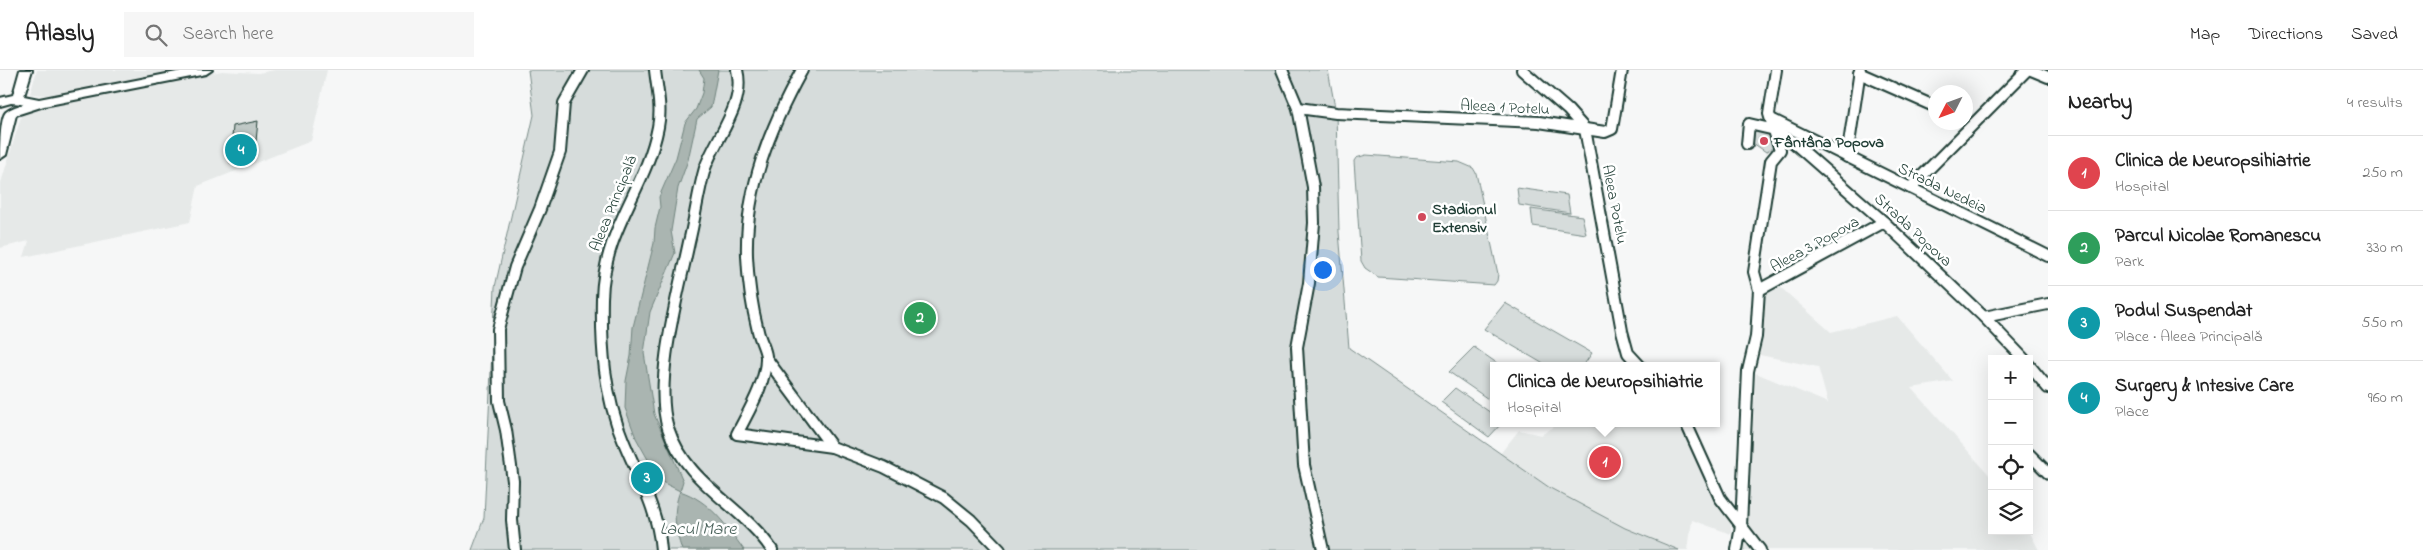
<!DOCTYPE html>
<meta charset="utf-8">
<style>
:root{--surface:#fff;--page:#f6f6f6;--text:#222;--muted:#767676;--line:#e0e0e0;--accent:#d93025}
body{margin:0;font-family:"Indie Flower",sans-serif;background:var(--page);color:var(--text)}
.controls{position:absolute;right:15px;bottom:15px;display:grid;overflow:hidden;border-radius:0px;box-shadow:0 5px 20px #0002}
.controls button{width:45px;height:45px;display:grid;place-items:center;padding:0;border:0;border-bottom:1px solid var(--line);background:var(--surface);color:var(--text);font:25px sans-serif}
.compass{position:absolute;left:1928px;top:15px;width:45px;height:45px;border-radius:50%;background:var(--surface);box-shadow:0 5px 20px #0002;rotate:228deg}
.you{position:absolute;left:1322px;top:199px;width:18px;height:18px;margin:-12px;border:4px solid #fff;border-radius:50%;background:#1a73e8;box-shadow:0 0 0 8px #1a73e833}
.badge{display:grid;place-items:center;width:32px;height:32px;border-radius:50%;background:var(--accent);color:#fff;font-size:16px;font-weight:700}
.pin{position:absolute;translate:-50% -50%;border:2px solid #fff;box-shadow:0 1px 5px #0006}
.popup{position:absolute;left:1490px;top:292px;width:230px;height:65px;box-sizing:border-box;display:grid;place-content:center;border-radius:0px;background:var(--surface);filter:drop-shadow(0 1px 4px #0005);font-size:16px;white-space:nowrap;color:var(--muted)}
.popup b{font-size:19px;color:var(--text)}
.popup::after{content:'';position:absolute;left:50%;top:100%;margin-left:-10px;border:10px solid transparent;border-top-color:var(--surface)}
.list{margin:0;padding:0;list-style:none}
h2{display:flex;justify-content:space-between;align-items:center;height:65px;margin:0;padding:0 20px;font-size:21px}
h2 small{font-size:16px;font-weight:400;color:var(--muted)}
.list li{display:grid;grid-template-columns:32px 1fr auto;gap:15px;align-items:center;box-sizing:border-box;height:75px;padding:0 20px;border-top:1px solid var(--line)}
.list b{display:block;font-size:19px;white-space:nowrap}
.list p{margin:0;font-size:16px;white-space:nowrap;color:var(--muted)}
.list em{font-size:16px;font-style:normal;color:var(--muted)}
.icon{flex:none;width:28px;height:28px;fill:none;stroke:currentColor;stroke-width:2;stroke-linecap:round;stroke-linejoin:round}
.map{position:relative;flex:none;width:2048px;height:480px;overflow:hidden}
header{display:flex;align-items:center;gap:30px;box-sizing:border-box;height:70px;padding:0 25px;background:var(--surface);border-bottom:1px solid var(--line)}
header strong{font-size:24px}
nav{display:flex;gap:28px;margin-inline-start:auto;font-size:18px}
.search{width:350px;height:45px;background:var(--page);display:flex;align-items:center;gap:12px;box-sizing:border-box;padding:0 18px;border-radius:0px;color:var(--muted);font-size:19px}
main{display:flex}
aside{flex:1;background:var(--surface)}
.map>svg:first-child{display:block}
.built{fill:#e6e9e8}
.green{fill:#d6dcdb;stroke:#7a8c88}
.water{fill:#aab5b1;stroke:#72857f}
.building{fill:#c0c9c6;stroke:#1f3d34}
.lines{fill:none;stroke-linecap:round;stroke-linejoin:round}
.minor-casing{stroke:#1f3d34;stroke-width:14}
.major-casing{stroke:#1f3d34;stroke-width:4}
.minor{stroke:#fff;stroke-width:10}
.major{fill:#fff;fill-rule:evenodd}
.poi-dot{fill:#d1495b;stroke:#fff;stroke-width:2}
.labels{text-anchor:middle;stroke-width:5;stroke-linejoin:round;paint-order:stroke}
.street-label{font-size:16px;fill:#1f3d34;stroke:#fff}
.poi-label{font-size:16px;font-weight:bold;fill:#1f3d34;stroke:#fff;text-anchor:start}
.water-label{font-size:18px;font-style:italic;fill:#49615a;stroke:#fff}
</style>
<header>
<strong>Atlasly</strong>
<div class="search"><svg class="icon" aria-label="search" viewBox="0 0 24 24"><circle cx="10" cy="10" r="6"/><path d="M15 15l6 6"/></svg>Search here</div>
<nav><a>Map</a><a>Directions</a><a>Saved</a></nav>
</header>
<main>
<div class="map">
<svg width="2048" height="480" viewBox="0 0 2048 480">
<rect width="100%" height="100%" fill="#f6f7f7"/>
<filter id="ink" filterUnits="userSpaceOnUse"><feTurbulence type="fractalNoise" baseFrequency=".02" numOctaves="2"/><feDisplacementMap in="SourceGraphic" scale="10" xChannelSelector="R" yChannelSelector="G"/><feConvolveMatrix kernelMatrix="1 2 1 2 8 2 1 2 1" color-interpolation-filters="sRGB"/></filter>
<g filter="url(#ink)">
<g class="built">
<polygon points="37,0 191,0 59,26 30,24"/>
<polygon points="275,0 327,0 311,71 198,116 190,152 24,187 29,171 0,178 0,116 23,40 222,1 258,3"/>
<polygon points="1779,216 1831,262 1897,246 1953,311 1912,318 1992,408 1992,461 2029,461 2039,480 1743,480 1744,473 1752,462 1747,451 1756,303 1828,333 1818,297 1760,285 1766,223"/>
<polygon points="1560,353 1680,353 1713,426 1731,453 1731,464 1692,450 1688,480 1679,480 1625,458 1550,418 1500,384 1519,360 1541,365"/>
</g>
<g class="green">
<polygon points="528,0 1328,0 1336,43 1339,162 1349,278 1550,418 1625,458 1679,480 472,480 484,448 495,217 534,45"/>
<path d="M1753 56C1763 59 1773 64 1775 76L1766 82 1750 71Z"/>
<polygon points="1366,85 1459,92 1473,98 1476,103 1498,204 1497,211 1494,215 1378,207 1365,198 1361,191 1354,91 1356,88"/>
<polygon points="1517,118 1567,125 1570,143 1519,135"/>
<polygon points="1531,139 1582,146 1586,164 1533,156"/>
<polygon points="1505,233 1592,283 1583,296 1547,296 1484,259"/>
<polygon points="1474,277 1501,296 1494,296 1494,328 1491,331 1449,302"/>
<polygon points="1455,318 1494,345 1494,353 1502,353 1489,367 1441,332"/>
</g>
<path class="water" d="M699 0H718L711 37 697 49 688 90 678 118 671 161 675 183 650 242 644 283 654 344 683 411 680 421C710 431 726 455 744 480H682C675 460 672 442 680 421L660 411 636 368 625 338 626 311 631 286 633 257 654 173 655 158 660 137 659 127 676 88 685 53 696 39 702 23 704 8Z"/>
<polygon class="building" points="258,51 256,71 253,72 251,88 230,93 233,56"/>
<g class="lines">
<defs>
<g id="minor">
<path d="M655 0C657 19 662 38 658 57 646 119 604 158 602 228 601 276 604 325 623 370 638 407 658 439 661 480"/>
<path d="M737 0C746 34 716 67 705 98 698 122 695 148 689 172 679 221 653 311 668 358 686 414 742 435 772 480"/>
<path d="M802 0C770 58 745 119 747 186 748 211 752 237 758 261 760 270 765 278 766 286 767 312 748 342 737 364L832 377 884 397 944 428 971 450 1000 480"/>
<polyline points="1282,0 1298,38 1313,117 1314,153 1309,213 1297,277 1304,395 1323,480"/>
<polyline points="1522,0 1568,40 1584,58"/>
<polyline points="2031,0 2048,7"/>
<polyline points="1859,3 1936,37"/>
<polyline points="1298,38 1336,43 1539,52 1605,62 1612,59 1622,0"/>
<polyline points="1771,49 2048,186"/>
<polyline points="1585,59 1622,261 1628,283 1640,296"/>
<polyline points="1747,74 1749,54 1775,60 1794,73 1884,152 1984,247 2024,289"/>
<polyline points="1847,87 1860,0"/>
<polyline points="1910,118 2027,0"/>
<polyline points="1759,220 1884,152"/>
<polyline points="1984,247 2048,234"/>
<polyline points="766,288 832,377"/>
<polyline points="2029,295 2048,318"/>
<polyline points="1686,353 1720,428 1760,480"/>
<polyline points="2029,384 2048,403"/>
<polyline points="515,480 512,450 513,411 506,360 499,331 498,259 515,197 540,139 560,82 564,33 583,0"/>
<polyline points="1737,480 1741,456 1748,301 1756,267 1759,220 1754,202 1771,91 1780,80 1769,44 1776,0"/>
</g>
<path id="major" d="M20 0H32L24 26 39 29 187 0H212L206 4 44 36 16 45 6 85 0 89C0 80 0 48 6 42 11 38 17 36 24 34L11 33 0 36V28L13 25Z"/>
</defs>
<use href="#minor" class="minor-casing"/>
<use href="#major" class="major-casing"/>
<use href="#minor" class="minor"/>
<use href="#major" class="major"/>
</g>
</g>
<g class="poi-dot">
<circle cx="1764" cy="71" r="5"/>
<circle cx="1422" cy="147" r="5"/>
</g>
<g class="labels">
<g class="street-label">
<text transform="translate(1505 36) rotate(3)" y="6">Aleea 1 Potelu</text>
<text transform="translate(1943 117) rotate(26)" y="6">Strada Nedeia</text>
<text transform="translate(612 133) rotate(-68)" y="6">Aleea Principală</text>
<text transform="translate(1616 134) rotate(79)" y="6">Aleea Potelu</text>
<text transform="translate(1914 159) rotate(43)" y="6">Strada Popova</text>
<text transform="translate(1814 173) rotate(-29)" y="6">Aleea 3 Popova</text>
</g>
<g class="poi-label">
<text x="1774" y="77">Fântâna Popova</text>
<text x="1432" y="144">Stadionul<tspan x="1432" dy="18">Extensiv</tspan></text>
</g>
<g class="water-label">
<text x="698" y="464">Lacul Mare</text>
</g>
</g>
</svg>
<div class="controls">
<button>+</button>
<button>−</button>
<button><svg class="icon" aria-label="locate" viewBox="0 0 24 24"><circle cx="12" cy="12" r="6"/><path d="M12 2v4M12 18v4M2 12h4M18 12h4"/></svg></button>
<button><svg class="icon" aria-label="layers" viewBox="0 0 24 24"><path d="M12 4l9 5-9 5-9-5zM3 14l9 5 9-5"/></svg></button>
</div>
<svg class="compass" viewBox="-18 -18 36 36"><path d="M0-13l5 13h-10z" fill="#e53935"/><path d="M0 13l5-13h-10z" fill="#767676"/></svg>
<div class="you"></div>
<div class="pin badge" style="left:1605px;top:392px;background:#e0444e">1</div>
<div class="popup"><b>Clinica de Neuropsihiatrie</b>Hospital</div>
<div class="pin badge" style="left:920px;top:248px;background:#2e9e5b">2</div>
<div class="pin badge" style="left:647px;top:408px;background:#0f9aa8">3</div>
<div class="pin badge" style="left:241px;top:80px;background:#0f9aa8">4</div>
</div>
<aside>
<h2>Nearby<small>4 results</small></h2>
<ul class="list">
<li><span class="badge" style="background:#e0444e">1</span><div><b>Clinica de Neuropsihiatrie</b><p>Hospital</p></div><em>250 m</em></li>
<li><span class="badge" style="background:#2e9e5b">2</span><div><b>Parcul Nicolae Romanescu</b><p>Park</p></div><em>330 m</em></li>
<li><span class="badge" style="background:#0f9aa8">3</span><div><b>Podul Suspendat</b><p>Place · Aleea Principală</p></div><em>550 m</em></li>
<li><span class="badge" style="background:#0f9aa8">4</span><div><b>Surgery &amp; Intesive Care</b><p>Place</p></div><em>960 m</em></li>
</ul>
</aside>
</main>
